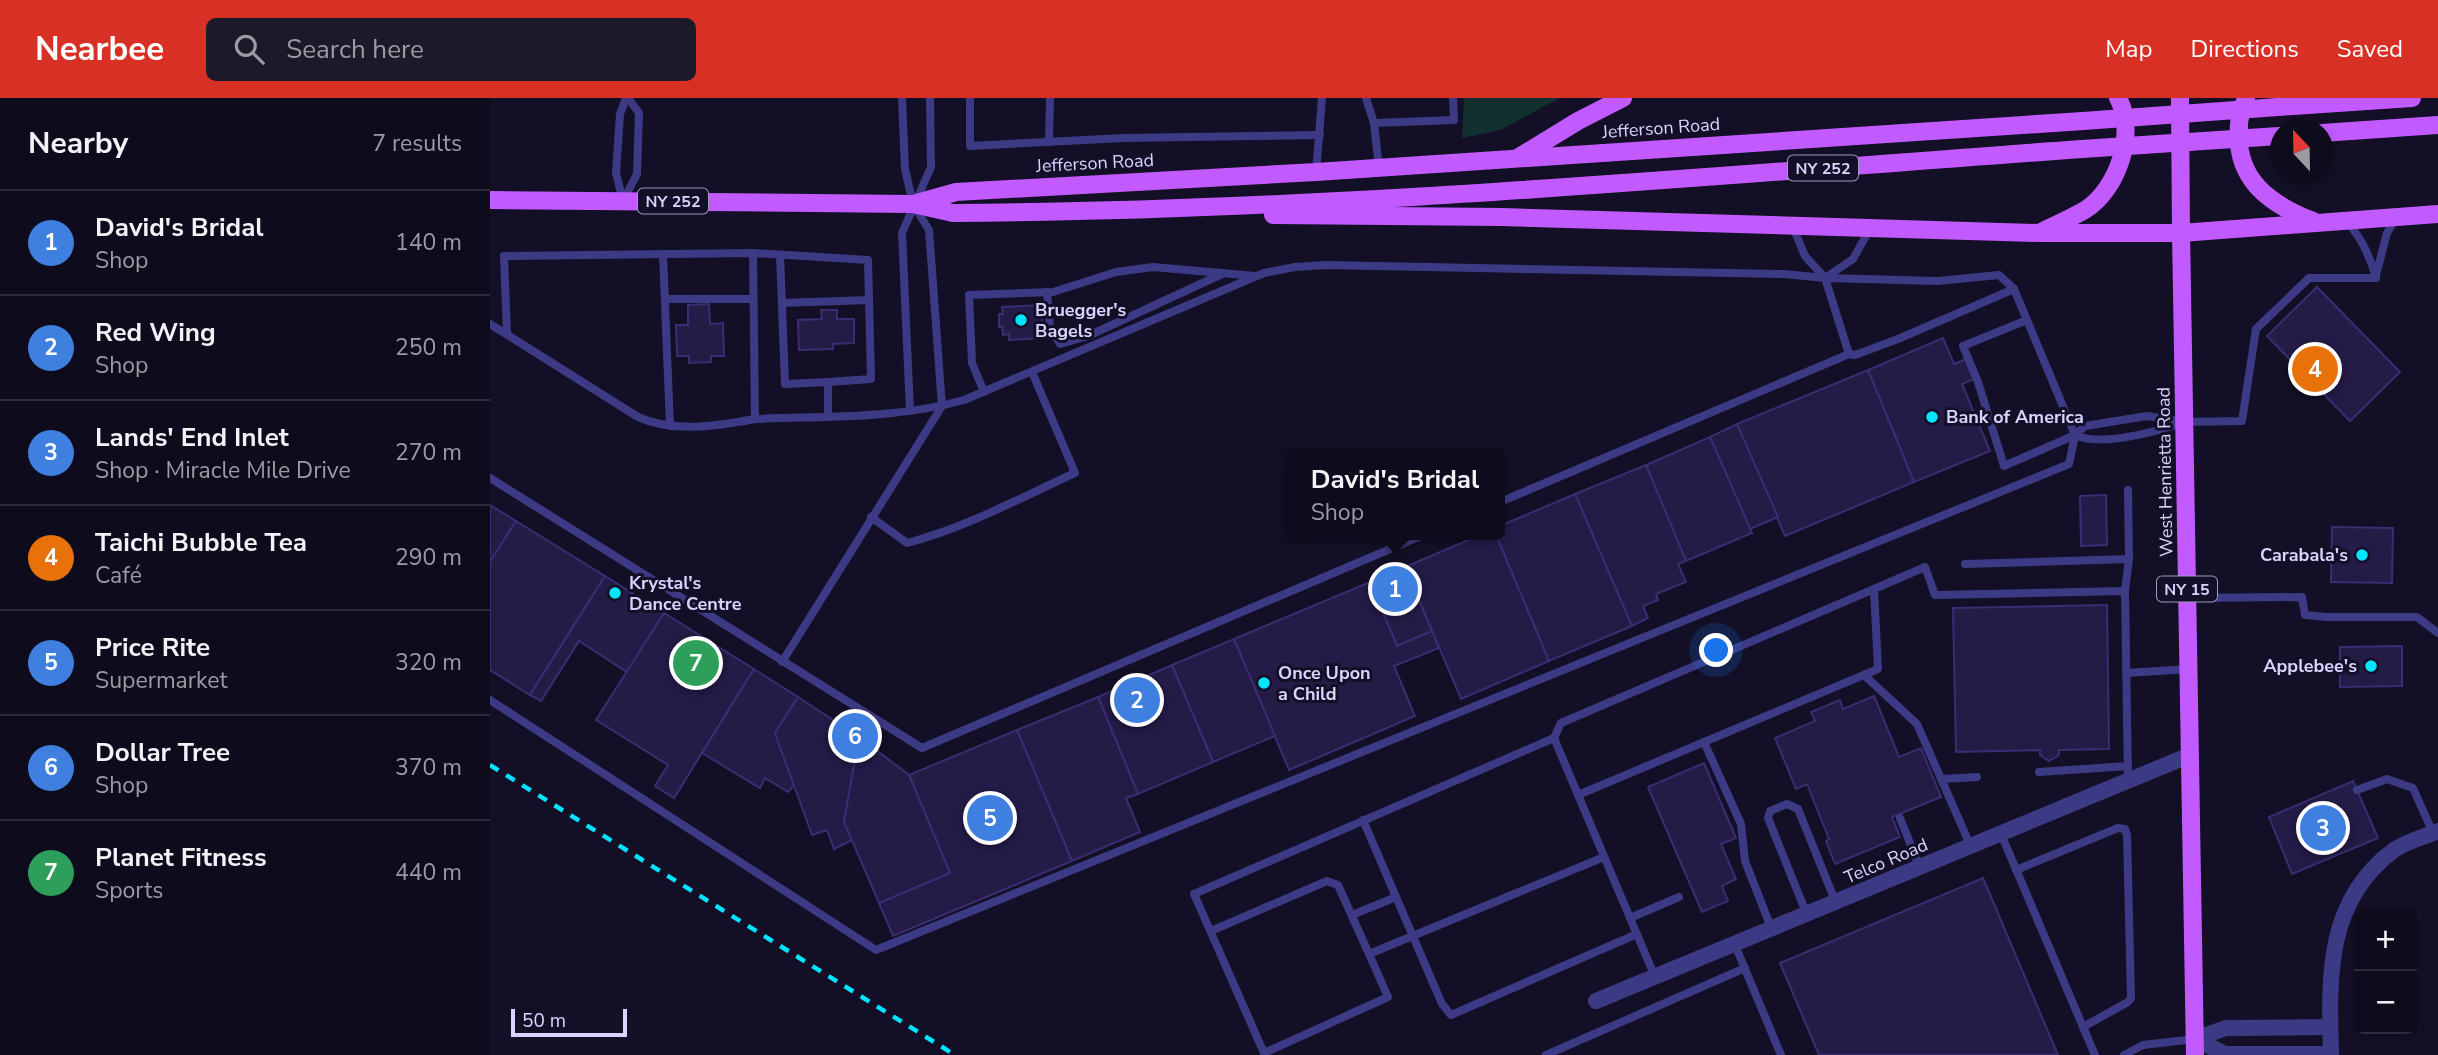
<!DOCTYPE html>
<meta charset="utf-8">
<style>
:root{--surface:#0e0b1c;--page:#1c1929;--text:#f1f3f6;--muted:#9b9ba3;--line:#2e2b3b;--accent:#d93025}
body{margin:0;font-family:"Nunito Sans",sans-serif;background:var(--page);color:var(--text)}
.controls{position:absolute;right:21px;bottom:21px;display:grid;overflow:hidden;border-radius:10px;box-shadow:0 4px 10px #0003}
.controls button{width:63px;height:63px;display:grid;place-items:center;padding:0;border:0;border-bottom:2px solid var(--line);background:var(--surface);color:var(--text);font:35px sans-serif}
.compass{position:absolute;left:1780px;top:21px;width:63px;height:63px;border-radius:50%;background:var(--surface);box-shadow:0 4px 10px #0003;rotate:338deg}
.scale{position:absolute;left:21px;bottom:18px;width:116px;box-sizing:border-box;padding-left:7px;border:4px solid #d9d4ff;border-top:0;font-size:19px;line-height:24px;white-space:nowrap;color:#d9d4ff;-webkit-text-stroke:5px #130f26;paint-order:stroke}
.you{position:absolute;left:1227px;top:553px;width:24px;height:24px;margin:-18px;border:5px solid #fff;border-radius:50%;background:#1a73e8;box-shadow:0 0 0 10px #1a73e833}
.badge{display:grid;place-items:center;width:46px;height:46px;border-radius:50%;background:var(--accent);color:#fff;font-size:23px;font-weight:700}
.pin{position:absolute;translate:-50% -50%;border:4px solid #fff;box-shadow:0 2px 7px #0006}
.popup{position:absolute;left:795px;top:351px;width:220px;height:91px;box-sizing:border-box;display:grid;place-content:center;border-radius:10px;background:var(--surface);filter:drop-shadow(0 2px 5px #0005);font-size:23px;white-space:nowrap;color:var(--muted)}
.popup b{font-size:26px;color:var(--text)}
.popup::after{content:'';position:absolute;left:50%;top:100%;margin-left:-14px;border:14px solid transparent;border-top-color:var(--surface)}
.list{margin:0;padding:0;list-style:none}
h2{display:flex;justify-content:space-between;align-items:center;height:91px;margin:0;padding:0 28px;font-size:30px}
h2 small{font-size:23px;font-weight:400;color:var(--muted)}
.list li{display:grid;grid-template-columns:46px 1fr auto;gap:21px;align-items:center;box-sizing:border-box;height:105px;padding:0 28px;border-top:2px solid var(--line)}
.list b{display:block;font-size:26px;white-space:nowrap}
.list p{margin:0;font-size:23px;white-space:nowrap;color:var(--muted)}
.list em{font-size:23px;font-style:normal;color:var(--muted)}
.icon{flex:none;width:38px;height:38px;fill:none;stroke:currentColor;stroke-width:2;stroke-linecap:round;stroke-linejoin:round}
.map{position:relative;flex:none;width:1948px;height:957px;overflow:hidden}
header{display:flex;align-items:center;gap:42px;box-sizing:border-box;height:98px;padding:0 35px;background:var(--accent);color:#fff}
header strong{font-size:33px}
nav{display:flex;gap:38px;margin-inline-start:auto;font-size:24px}
.search{width:490px;height:63px;background:var(--page);display:flex;align-items:center;gap:18px;box-sizing:border-box;padding:0 24px;border-radius:10px;color:var(--muted);font-size:26px}
main{display:flex}
aside{flex:1;background:var(--surface)}
.map>svg:first-child{display:block}
.green{fill:#12302f}
.building{fill:#241b47;stroke:#3b2d73;stroke-width:2}
.lines{fill:none;stroke-linecap:round;stroke-linejoin:round}
.lane{stroke:#3d3a85;stroke-width:8}
.street{stroke:#3d3a85;stroke-width:16}
.primary{stroke:#c25bff;stroke-width:18}
.rail{stroke:#00e5ff;stroke-width:4.5;stroke-dasharray:10 9;stroke-linecap:butt}
.primary-bridge{stroke:#c25bff;stroke-width:18}
.poi-dot{fill:#00e5ff;stroke:#130f26;stroke-width:2.5}
.labels{text-anchor:middle;stroke-width:6;stroke-linejoin:round;paint-order:stroke}
.shield{fill:#130f26;stroke:#9e99be;stroke-width:2}
.shield-label{font-size:16px;font-weight:bold;fill:#d9d4ff}
.street-label{font-size:18px;fill:#d9d4ff;stroke:#130f26}
.poi-label{font-size:18px;font-weight:bold;fill:#d9d4ff;stroke:#130f26;text-anchor:start}
</style>
<header>
<strong>Nearbee</strong>
<div class="search"><svg class="icon" aria-label="search" viewBox="0 0 24 24"><circle cx="10" cy="10" r="6"/><path d="M15 15l6 6"/></svg>Search here</div>
<nav><a>Map</a><a>Directions</a><a>Saved</a></nav>
</header>
<main>
<aside>
<h2>Nearby<small>7 results</small></h2>
<ul class="list">
<li><span class="badge" style="background:#3f7fe0">1</span><div><b>David's Bridal</b><p>Shop</p></div><em>140 m</em></li>
<li><span class="badge" style="background:#3f7fe0">2</span><div><b>Red Wing</b><p>Shop</p></div><em>250 m</em></li>
<li><span class="badge" style="background:#3f7fe0">3</span><div><b>Lands' End Inlet</b><p>Shop · Miracle Mile Drive</p></div><em>270 m</em></li>
<li><span class="badge" style="background:#e8710a">4</span><div><b>Taichi Bubble Tea</b><p>Café</p></div><em>290 m</em></li>
<li><span class="badge" style="background:#3f7fe0">5</span><div><b>Price Rite</b><p>Supermarket</p></div><em>320 m</em></li>
<li><span class="badge" style="background:#3f7fe0">6</span><div><b>Dollar Tree</b><p>Shop</p></div><em>370 m</em></li>
<li><span class="badge" style="background:#2e9e5b">7</span><div><b>Planet Fitness</b><p>Sports</p></div><em>440 m</em></li>
</ul>
</aside>
<div class="map">
<svg width="1948" height="957" viewBox="0 0 1948 957">
<rect width="100%" height="100%" fill="#130f26"/>
<polygon class="green" points="974,0 1070,0 1010,32 972,40"/>
<g class="building">
<polygon points="1827,189 1910,274 1860,323 1777,238"/>
<polygon points="219,206 220,226 233,225 234,258 221,258 221,264 199,265 199,258 187,258 186,227 198,227 198,207"/>
<polygon points="552,207 553,240 519,242 519,236 513,237 512,229 509,229 509,216 513,216 512,209"/>
<polygon points="331,212 347,212 347,221 364,221 364,245 343,246 343,251 309,252 308,222 332,221"/>
<polygon points="1453,240 1464,266 1476,261 1484,281 1472,286 1500,353 1424,384 1378,272"/>
<polygon points="1378,272 1424,384 1295,438 1247,326"/>
<polygon points="1247,326 1288,419 1260,431 1220,339"/>
<polygon points="1220,339 1262,435 1196,463 1156,367"/>
<polygon points="1156,367 1196,463 1188,466 1196,484 1166,496 1168,502 1153,508 1158,520 1142,528 1085,396"/>
<polygon points="1085,396 1142,528 1059,563 1006,437 1010,437 1010,428"/>
<polygon points="1616,397 1617,447 1591,448 1590,398"/>
<polygon points="0,407 26,423 0,464"/>
<polygon points="26,423 115,478 40,597 0,572 0,464"/>
<polygon points="1842,429 1903,430 1902,485 1841,484"/>
<polygon points="990,437 1006,437 1059,563 971,601 915,469"/>
<polygon points="915,469 942,533 907,548 880,484"/>
<polygon points="115,478 174,515 137,574 89,543 51,603 40,597"/>
<polygon points="880,484 907,548 942,533 949,550 904,568 925,618 799,672 744,541"/>
<polygon points="1617,507 1619,651 1569,652 1569,657 1559,663 1550,657 1550,652 1466,654 1463,510"/>
<polygon points="174,515 264,571 184,700 165,688 178,667 106,622"/>
<polygon points="744,541 785,638 723,664 682,567"/>
<polygon points="1912,548 1912,588 1850,589 1850,549"/>
<polygon points="682,567 723,664 648,696 608,599"/>
<polygon points="264,571 308,599 285,635 304,687 298,694 275,680 270,690 212,655"/>
<polygon points="1384,598 1409,659 1431,650 1451,699 1402,719 1410,739 1345,766 1336,743 1339,741 1317,686 1306,691 1285,640 1325,623 1321,614 1350,602 1353,611"/>
<polygon points="308,599 369,639 354,724 362,742 344,751 337,732 322,737 285,635"/>
<polygon points="608,599 648,696 636,700 650,734 582,763 527,632"/>
<polygon points="527,632 582,763 403,838 389,805 460,775 419,677"/>
<polygon points="369,639 419,677 460,775 389,805 354,724"/>
<polygon points="1214,665 1246,740 1231,746 1246,781 1232,788 1238,803 1212,814 1158,689"/>
<polygon points="1863,683 1888,740 1802,776 1779,719"/>
<polygon points="1493,780 1568,957 1329,957 1290,865"/>
</g>
<g class="lines">
<g class="lane">
<polyline points="480,0 480,48 634,40 830,37"/>
<polyline points="876,0 884,25"/>
<polyline points="559,44 560,0"/>
<polyline points="889,70 884,25 964,22 963,0"/>
<polyline points="826,74 832,0"/>
<polyline points="133,103 147,76 149,15 138,0"/>
<polyline points="133,103 126,75 130,16 136,0"/>
<path d="M1857 124C1872 140 1880 158 1886 180"/>
<polyline points="1303,129 1315,158 1335,180 1359,256"/>
<polyline points="263,155 378,162 381,281 338,284 338,318"/>
<polyline points="173,156 180,328"/>
<polyline points="290,157 295,286 338,284"/>
<polyline points="1886,177 1897,135 1906,120"/>
<polyline points="1335,180 1363,161 1381,129"/>
<polyline points="557,194 560,229 570,246 598,238 732,176"/>
<polyline points="175,201 263,201"/>
<polyline points="292,205 379,202"/>
<polyline points="1537,222 1473,248 1488,284 1514,368 1585,337 1595,328 1657,318 1695,324 1752,323 1766,231 1819,180 1886,180"/>
<path d="M0 226 148 319C183 335 228 328 265 321 335 318 407 321 474 302L774 175 805 169 836 167 1294 176 1335 180 1448 183 1509 177 1524 191 1585 337 1579 366 386 852 0 602"/>
<polyline points="17,236 14,158 263,155 265,321"/>
<polyline points="494,294 482,265 479,197 563,194 626,174 663,169 765,178"/>
<polyline points="420,313 412,135 441,69 440,0"/>
<path d="M1585 337C1610 349 1665 334 1692 325"/>
<polyline points="0,380 432,650 933,437"/>
<polyline points="1010,404 1359,256 1365,257 1408,241 1524,191"/>
<path d="M381 419 417 445C475 430 530 400 585 375L542 274"/>
<polyline points="1475,466 1639,461 1638,392"/>
<polyline points="1635,493 1639,461"/>
<polyline points="1698,500 1812,499 1815,517 1837,519 1927,519 1948,535"/>
<polyline points="292,564 452,308 439,132 423,106 415,71 412,0"/>
<polyline points="1637,575 1699,571"/>
<polyline points="1374,577 1427,626 1481,749"/>
<polyline points="1064,640 1071,625 1384,491"/>
<polyline points="1214,644 1251,726 1255,763 1282,832"/>
<polyline points="1549,674 1638,668"/>
<polyline points="1451,681 1487,679"/>
<polyline points="1867,692 1897,681 1923,690 1943,735"/>
<polyline points="1088,697 1388,571 1384,491 1435,469 1445,497 1635,493 1638,682"/>
<polyline points="1410,720 1430,770"/>
<polyline points="873,722 952,906 961,917 1147,836"/>
<polyline points="1511,736 1605,957"/>
<polyline points="1114,759 879,856 898,899 774,955 704,796 1064,640 1165,879"/>
<polyline points="1526,772 1628,730 1635,731 1637,737 1641,900 1638,904 1593,929"/>
<polyline points="862,817 906,799"/>
<polyline points="1317,817 1278,720 1280,713 1297,706 1308,711 1346,805"/>
<polyline points="1140,820 1189,799"/>
<polyline points="721,833 837,783 848,787 879,856"/>
<polyline points="1245,847 1291,957"/>
<polyline points="1056,957 1255,870"/>
<polyline points="1634,957 1653,947 1705,941"/>
</g>
<g class="street">
<polyline points="1106,903 1700,657"/>
<polyline points="1705,941 1735,956 1841,956"/>
<polyline points="1705,941 1736,930 1840,929"/>
<path d="M1841 957C1839 880 1835 803 1904 752 1916 744 1934 739 1948 733"/>
</g>
<g class="primary">
<polyline points="1690,0 1691,135 1705,957"/>
<path d="M1756 0C1753 9 1749 18 1749 27 1744 81 1779 106 1823 123"/>
<polyline points="1788,9 1922,0"/>
<polyline points="1832,35 1948,27"/>
<polyline points="1029,59 1088,23 1133,0"/>
<path d="M0 102 423 106 463 115C840 113 1216 78 1592 51"/>
<polyline points="427,105 466,94 826,74 1593,23"/>
<polyline points="783,117 1012,119 1548,135 1691,135 1948,116"/>
<path d="M1551 134C1565 127 1581 120 1595 112 1628 91 1647 35 1628 0"/>
</g>
<polyline class="rail" points="0,667 465,957"/>
<g class="primary-bridge">
<polyline points="1593,23 1788,9"/>
<polyline points="1592,51 1789,38"/>
</g>
</g>
<g class="poi-dot">
<circle cx="531" cy="222" r="7"/>
<circle cx="1442" cy="319" r="7"/>
<circle cx="1872" cy="457" r="7"/>
<circle cx="125" cy="495" r="7"/>
<circle cx="1881" cy="568" r="7"/>
<circle cx="774" cy="585" r="7"/>
</g>
<g class="labels">
<g class="shield">
<rect x="1298" y="57.5" width="70" height="25" rx="5"/>
<rect x="148" y="90.5" width="70" height="25" rx="5"/>
<rect x="1667" y="478.5" width="60" height="25" rx="5"/>
</g>
<g class="shield-label">
<text x="1333" y="76">NY 252</text>
<text x="183" y="109">NY 252</text>
<text x="1697" y="497">NY 15</text>
</g>
<g class="street-label">
<text transform="translate(1171 30) rotate(-4)" y="6">Jefferson Road</text>
<text transform="translate(605 65) rotate(-3)" y="6">Jefferson Road</text>
<text transform="translate(1675 374) rotate(-91)" y="6">West Henrietta Road</text>
<text transform="translate(1396 763) rotate(-23)" y="6">Telco Road</text>
</g>
<g class="poi-label">
<text x="545" y="218">Bruegger's<tspan x="545" dy="21">Bagels</tspan></text>
<text x="1456" y="325">Bank of America</text>
<text x="1858" y="463" text-anchor="end">Carabala's</text>
<text x="139" y="491">Krystal's<tspan x="139" dy="21">Dance Centre</tspan></text>
<text x="1867" y="574" text-anchor="end">Applebee's</text>
<text x="788" y="581">Once Upon<tspan x="788" dy="21">a Child</tspan></text>
</g>
</g>
</svg>
<div class="controls">
<button>+</button>
<button>−</button>
</div>
<svg class="compass" viewBox="-18 -18 36 36"><path d="M0-13l5 13h-10z" fill="#e53935"/><path d="M0 13l5-13h-10z" fill="#9b9ba3"/></svg>
<div class="scale">50 m</div>
<div class="you"></div>
<div class="pin badge" style="left:905px;top:491px;background:#3f7fe0">1</div>
<div class="popup"><b>David's Bridal</b>Shop</div>
<div class="pin badge" style="left:647px;top:602px;background:#3f7fe0">2</div>
<div class="pin badge" style="left:1833px;top:730px;background:#3f7fe0">3</div>
<div class="pin badge" style="left:1825px;top:271px;background:#e8710a">4</div>
<div class="pin badge" style="left:500px;top:720px;background:#3f7fe0">5</div>
<div class="pin badge" style="left:365px;top:638px;background:#3f7fe0">6</div>
<div class="pin badge" style="left:206px;top:565px;background:#2e9e5b">7</div>
</div>
</main>
